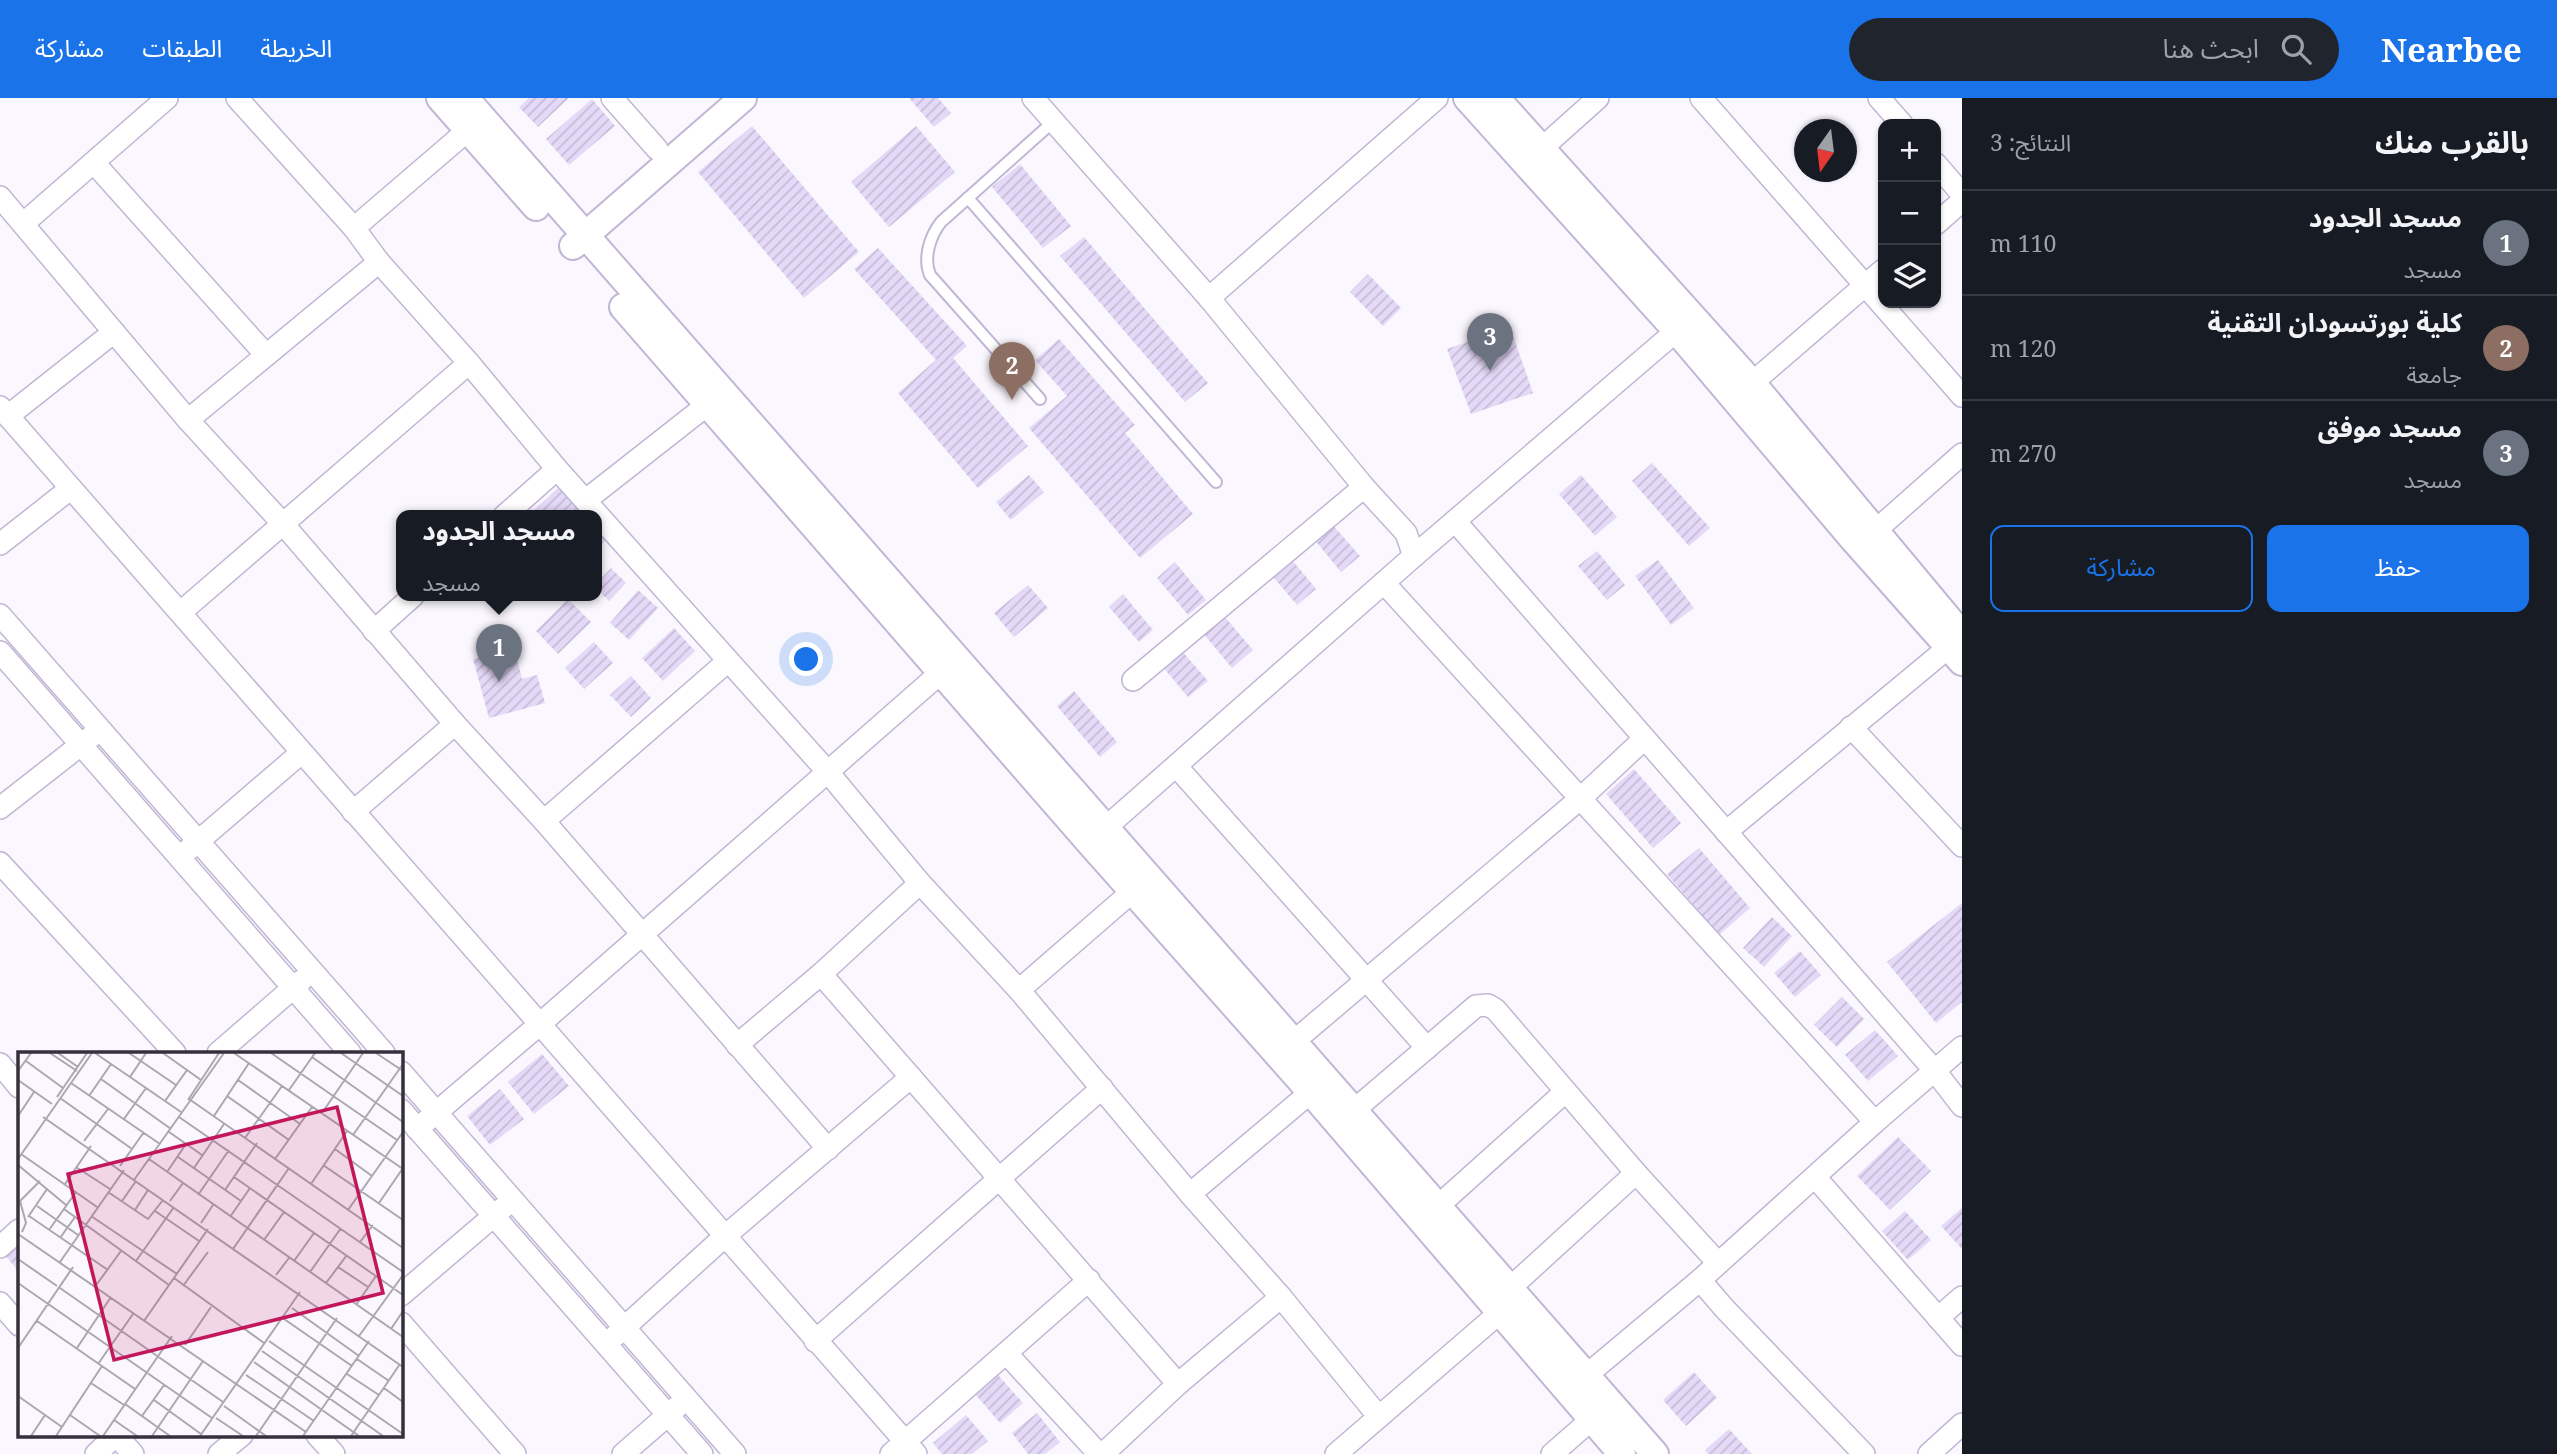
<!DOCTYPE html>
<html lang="ar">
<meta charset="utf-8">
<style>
:root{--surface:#171b24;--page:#20242c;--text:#f1f3f6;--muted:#9ea1a6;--line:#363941;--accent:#1a73e8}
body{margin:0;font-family:"Noto Serif","Noto Sans Arabic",serif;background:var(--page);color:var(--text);direction:rtl}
.controls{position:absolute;right:21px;top:21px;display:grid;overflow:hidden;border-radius:14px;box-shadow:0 2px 5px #0004}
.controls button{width:63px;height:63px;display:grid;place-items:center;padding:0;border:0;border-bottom:2px solid var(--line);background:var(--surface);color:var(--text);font:35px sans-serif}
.compass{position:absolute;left:1794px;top:21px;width:63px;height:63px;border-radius:50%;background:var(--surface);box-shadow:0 2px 5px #0004;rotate:194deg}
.you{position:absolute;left:807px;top:562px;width:24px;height:24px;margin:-18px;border:5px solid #fff;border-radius:50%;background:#1a73e8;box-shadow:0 0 0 10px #1a73e833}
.badge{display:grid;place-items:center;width:46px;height:46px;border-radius:50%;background:var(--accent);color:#fff;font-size:23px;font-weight:700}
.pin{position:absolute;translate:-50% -58px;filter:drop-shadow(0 2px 4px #0008)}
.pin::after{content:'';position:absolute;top:37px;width:24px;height:21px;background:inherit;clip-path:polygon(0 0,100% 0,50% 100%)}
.popup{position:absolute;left:396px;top:412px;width:206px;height:91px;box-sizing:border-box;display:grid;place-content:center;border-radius:14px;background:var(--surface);filter:drop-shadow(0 2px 5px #0005);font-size:23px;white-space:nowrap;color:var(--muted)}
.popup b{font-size:26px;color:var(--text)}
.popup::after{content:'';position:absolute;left:50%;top:100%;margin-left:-14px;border:14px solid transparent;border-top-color:var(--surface)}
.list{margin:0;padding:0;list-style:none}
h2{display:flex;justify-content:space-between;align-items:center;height:91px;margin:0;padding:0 28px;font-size:30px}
h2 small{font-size:23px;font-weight:400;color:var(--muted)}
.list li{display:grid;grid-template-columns:46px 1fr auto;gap:21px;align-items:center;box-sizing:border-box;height:105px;padding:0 28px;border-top:2px solid var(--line)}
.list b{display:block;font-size:26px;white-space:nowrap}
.list p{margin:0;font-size:23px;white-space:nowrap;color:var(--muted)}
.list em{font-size:23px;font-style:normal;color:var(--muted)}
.actions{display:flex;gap:14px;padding:21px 28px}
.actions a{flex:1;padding:16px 0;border:2px solid var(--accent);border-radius:14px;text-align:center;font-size:24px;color:var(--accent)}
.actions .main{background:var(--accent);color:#fff}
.icon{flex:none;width:38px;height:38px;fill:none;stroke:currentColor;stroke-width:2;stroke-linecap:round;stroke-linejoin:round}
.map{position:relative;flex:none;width:1962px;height:1356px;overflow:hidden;direction:ltr}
header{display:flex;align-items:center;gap:42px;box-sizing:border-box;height:98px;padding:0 35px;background:var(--accent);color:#fff}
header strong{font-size:33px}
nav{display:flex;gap:38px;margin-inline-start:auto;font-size:24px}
.search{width:490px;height:63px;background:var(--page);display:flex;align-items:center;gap:18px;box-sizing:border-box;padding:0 24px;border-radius:38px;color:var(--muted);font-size:26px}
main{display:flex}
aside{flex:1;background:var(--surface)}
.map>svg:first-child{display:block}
.building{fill:url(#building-hatch)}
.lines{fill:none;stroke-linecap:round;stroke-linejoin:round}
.service-casing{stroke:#c1b6d4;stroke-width:14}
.minor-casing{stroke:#c1b6d4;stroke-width:24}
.tertiary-casing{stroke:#c1b6d4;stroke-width:30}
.service{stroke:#fff;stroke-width:10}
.minor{stroke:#fff;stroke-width:21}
.tertiary{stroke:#fff;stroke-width:26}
.inset-road{fill:none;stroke:#aba7b0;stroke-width:2}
.view{fill:#c2185b;fill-opacity:0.15;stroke:#c2185b;stroke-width:3.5}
.inset-edge{fill:none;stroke:#35303c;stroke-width:3.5}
</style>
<header>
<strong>Nearbee</strong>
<div class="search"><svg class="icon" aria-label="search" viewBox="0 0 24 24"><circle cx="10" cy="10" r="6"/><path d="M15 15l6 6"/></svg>ابحث هنا</div>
<nav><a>الخريطة</a><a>الطبقات</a><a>مشاركة</a></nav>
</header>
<main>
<aside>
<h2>بالقرب منك<small>النتائج: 3</small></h2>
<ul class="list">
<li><span class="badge" style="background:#6b7280">1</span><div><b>مسجد الجدود</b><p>مسجد</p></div><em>110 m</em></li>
<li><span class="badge" style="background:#8d6e63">2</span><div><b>كلية بورتسودان التقنية</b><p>جامعة</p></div><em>120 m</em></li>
<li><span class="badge" style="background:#6b7280">3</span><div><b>مسجد موفق</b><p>مسجد</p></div><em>270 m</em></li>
</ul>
<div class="actions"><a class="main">حفظ</a><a>مشاركة</a></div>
</aside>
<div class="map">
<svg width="1962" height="1356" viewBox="0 0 1962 1356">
<defs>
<pattern id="building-hatch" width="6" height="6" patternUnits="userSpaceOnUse" patternTransform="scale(1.75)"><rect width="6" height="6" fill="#e5d9f8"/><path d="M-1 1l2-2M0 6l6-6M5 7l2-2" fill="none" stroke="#c5bbd6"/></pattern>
</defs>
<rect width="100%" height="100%" fill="#faf7fe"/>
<g class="building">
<polygon points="529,0 569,0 538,29 519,9"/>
<polygon points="909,0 938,0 951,15 934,29"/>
<polygon points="592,1 615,28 569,67 546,41"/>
<polygon points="752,28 859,154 804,200 698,74"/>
<polygon points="916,28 955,74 889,129 851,84"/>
<polygon points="1020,66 1071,128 1043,150 992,89"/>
<polygon points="1084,139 1208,285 1185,304 1060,158"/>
<polygon points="878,150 967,248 953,260 1028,348 978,390 898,295 936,262 854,171"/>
<polygon points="1368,176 1401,210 1383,228 1350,194"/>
<polygon points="1510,229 1533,295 1471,316 1447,251"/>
<polygon points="1059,241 1135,327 1125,335 1193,416 1140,460 1029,330 1067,298 1035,262"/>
<polygon points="1652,365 1710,430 1689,448 1632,383"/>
<polygon points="1029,377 1044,394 1011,422 996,404"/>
<polygon points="1581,377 1617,419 1595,438 1559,396"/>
<polygon points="560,388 582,411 574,418 536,418 532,414"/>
<polygon points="1331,425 1360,458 1341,474 1313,440"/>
<polygon points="597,432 606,442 597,451"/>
<polygon points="1597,453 1625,487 1607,502 1578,468"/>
<polygon points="1288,457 1316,491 1297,507 1268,473"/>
<polygon points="1658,462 1694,510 1671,527 1635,478"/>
<polygon points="1175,464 1206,502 1188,517 1157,480"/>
<polygon points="611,470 626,485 609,503 597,491 597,485"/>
<polygon points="1028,487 1048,510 1014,539 994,515"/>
<polygon points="638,492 658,510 629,542 610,525"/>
<polygon points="1123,496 1153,532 1139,544 1109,509"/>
<polygon points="568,501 591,524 558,556 536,533"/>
<polygon points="1224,518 1253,552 1232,570 1203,535"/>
<polygon points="674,530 695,553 663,583 642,560"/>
<polygon points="594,544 613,565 584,591 565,570"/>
<polygon points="514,550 522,581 537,577 545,605 489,620 473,561"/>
<polygon points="1181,552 1208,583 1188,599 1162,568"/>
<polygon points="631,578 651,600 631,619 610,597"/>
<polygon points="1074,593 1117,644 1100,659 1057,608"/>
<polygon points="1634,671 1681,725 1653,750 1606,696"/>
<polygon points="1699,750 1750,810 1719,837 1667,776"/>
<polygon points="1962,805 1962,904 1936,925 1887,864"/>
<polygon points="1772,819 1792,838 1764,869 1743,850"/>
<polygon points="1800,853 1821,877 1795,899 1774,875"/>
<polygon points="1842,899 1864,921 1837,949 1814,927"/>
<polygon points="1875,932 1898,958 1868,983 1845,957"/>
<polygon points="542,956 569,988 534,1016 508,984"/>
<polygon points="500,991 524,1021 490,1047 467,1018"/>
<polygon points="1898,1039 1931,1073 1890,1112 1857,1078"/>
<polygon points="1962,1110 1962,1151 1941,1128"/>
<polygon points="1905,1113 1931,1142 1908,1162 1882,1133"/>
<polygon points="19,1145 19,1174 5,1157"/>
<polygon points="1694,1274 1717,1300 1686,1328 1663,1302"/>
<polygon points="998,1277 1023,1305 1000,1325 976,1297"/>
<polygon points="1037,1315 1060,1344 1045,1356 1028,1356 1012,1335"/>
<polygon points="966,1317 988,1343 972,1356 942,1356 933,1345"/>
<polygon points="1729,1331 1752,1356 1708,1356 1705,1352"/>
</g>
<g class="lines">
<defs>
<g id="service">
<polyline points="968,100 1216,384"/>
<path d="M1040 301 930 177C923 160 930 138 941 124L1054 23"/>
</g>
<g id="minor">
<polyline points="237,0 354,130 379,164 469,265 557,371 827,673 920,785 1019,892 1190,1096 1281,1199 1379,1319"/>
<polyline points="612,0 657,51"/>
<polyline points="1033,0 1209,200 1364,389 1406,435 1414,458"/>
<polyline points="1701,0 1962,298"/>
<polyline points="1879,0 1902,26"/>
<polyline points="1532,59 1598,0"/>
<polyline points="95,66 266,257"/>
<polyline points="1936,66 1962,96"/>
<polyline points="0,99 188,322 284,427 455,626 544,723 828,1051"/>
<polyline points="24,125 167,0"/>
<polyline points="1936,126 1962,103"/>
<polyline points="354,130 467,33"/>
<polyline points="1209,200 1437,0"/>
<polyline points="1752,285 1883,172"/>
<polyline points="0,309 916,1356"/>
<polyline points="8,318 114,234"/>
<polyline points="188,322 379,164"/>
<polyline points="586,402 707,307"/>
<polyline points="504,418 557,371"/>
<polyline points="1455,423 1935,973 1962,1008"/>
<polyline points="1875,433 1962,356"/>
<polyline points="0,446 70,391"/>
<polyline points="1384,485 1875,1024"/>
<polyline points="181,514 469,265"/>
<polyline points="0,517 384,955"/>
<polyline points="374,533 413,498"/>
<polyline points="0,554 350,955"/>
<polyline points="1133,582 1364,389"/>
<polyline points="1851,629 1962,748"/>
<polyline points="1177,669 1427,950"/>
<polyline points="0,710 92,638"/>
<polyline points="353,714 455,626"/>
<polyline points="544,723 728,563"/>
<polyline points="1726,734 1949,549"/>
<polyline points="1095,739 1414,458 1688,223"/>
<polyline points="188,752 301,655"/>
<polyline points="0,765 175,955"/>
<polyline points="821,876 1178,1286"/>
<polyline points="1019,892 1133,793"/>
<polyline points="1292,945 1581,700 1644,641"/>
<polyline points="737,947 821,876 920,785"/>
<polyline points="218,955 301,883"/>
<polyline points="0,966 19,989"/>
<polyline points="401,974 735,1356"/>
<polyline points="401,1012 702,1356"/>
<polyline points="1353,1013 1476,908 1488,907 1496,912 1636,1075 1718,1165"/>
<polyline points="417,1031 540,926 953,564"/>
<polyline points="1815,1079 1962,1247"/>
<polyline points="1190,1096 1311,994"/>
<polyline points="1438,1108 1565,994"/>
<polyline points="0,1149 19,1132"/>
<polyline points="1700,1182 1724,1210 1864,1356"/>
<polyline points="1510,1190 1636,1075"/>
<polyline points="401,1197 503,1110"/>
<polyline points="0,1205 19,1227"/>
<polyline points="1938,1220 1962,1199"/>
<polyline points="401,1225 515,1356"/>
<polyline points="615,1238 724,1139 911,979"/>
<polyline points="815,1243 1102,990"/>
<polyline points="1007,1256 1099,1356"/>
<polyline points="1576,1286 1700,1182 1875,1024 1962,949"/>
<polyline points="116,1337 133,1356"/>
<polyline points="317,1337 334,1356"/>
<polyline points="96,1356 116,1337"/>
<polyline points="219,1356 242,1337"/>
<polyline points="623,1356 677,1309"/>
<polyline points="891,1356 1089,1182"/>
<polyline points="1103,1356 1178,1286 1281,1199"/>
<polyline points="1336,1356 1512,1204"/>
<polyline points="1552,1356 1592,1321"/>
<polyline points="1929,1356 1962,1326"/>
</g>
<g id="tertiary">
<polyline points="440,0 536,109"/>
<polyline points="465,0 1655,1356"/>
<polyline points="1467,0 1676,232 1853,441 1962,564"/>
<polyline points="1496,0 1752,285 1962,537"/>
<polyline points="573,148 743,0"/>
<polyline points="623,209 1089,744 1311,994 1622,1356"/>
</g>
</defs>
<use href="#service" class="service-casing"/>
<use href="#minor" class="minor-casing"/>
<use href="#tertiary" class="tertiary-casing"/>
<use href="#service" class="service"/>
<use href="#minor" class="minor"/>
<use href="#tertiary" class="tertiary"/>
</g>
<g transform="translate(18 954)">
<rect width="385" height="385" fill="#faf7fe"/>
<path class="inset-road" d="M32 1 59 19M40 1 60 15M77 1 163 60M111 1 158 33M145 1 183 28M216 1 385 117M253 1 379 88M323 1 385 44M358 1 385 19M294 5 385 70M8 9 45 36M0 19 13 1M112 25 128 1M83 27 153 77M0 28 34 52M220 28 282 72M53 31 142 92M271 38 297 1M71 44 93 12M209 44 271 88M39 45 69 1M42 46 114 97M171 47 385 196M170 48 201 1M147 49 169 18M304 61 345 1M0 64 16 40M196 64 231 11M25 65 385 315M161 65 385 220M106 67 128 36M151 80 184 103M335 83 385 12M227 86 264 34M66 89 90 57M317 97 354 124M3 102 79 155M160 105 223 149M0 107 74 1M131 107 385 285M257 107 294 55M0 113 48 153M305 113 385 168M102 114 126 80M58 115 92 137M176 116 206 72M149 120 168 92M216 125 385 243M116 128 206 1M47 132 73 94M293 132 329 79M207 138 239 91M90 140 130 167 145 148M180 143 211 98M104 149 118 129M152 149 165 131M361 151 385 116M19 154 60 183M46 157 151 233M117 158 130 138M330 158 385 80M137 159 181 189M11 164 90 218M73 164 159 222M10 165 29 137M212 165 232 136M183 171 195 153M31 178 58 140M4 180 8 171 2 149 22 129M0 182 288 380M42 186 57 165M246 188 266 160M342 190 355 173M215 197 271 116M0 207 39 234M118 209 156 155M276 209 296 181M42 210 106 118M320 215 350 235M292 220 323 176M258 223 271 206M156 226 246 291M0 231 194 366M308 231 329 203M79 232 103 199M165 234 190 200M42 236 205 350M338 253 358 224M274 256 341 304M266 267 334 314M19 269 117 337M126 269 190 177M373 277 385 259M341 284 385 223M251 289 385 382M167 293 193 255M0 296 55 215M59 296 93 245M244 299 365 384M339 307 371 329M236 310 341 384M80 312 115 262M329 322 361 343M228 323 296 369M73 331 106 353M366 336 385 350M0 344 44 375M136 348 183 382M107 352 152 384M206 354 248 384M52 363 82 384M124 364 146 333M198 366 225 384M96 368 119 384M13 384 27 363M38 384 84 314M85 384 154 284M134 384 185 309M182 384 282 240M238 384 319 266M285 384 351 289M333 384 382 312"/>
<path class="view" d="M319 55 365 241 96 308 50 122Z"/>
<rect width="385" height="385" class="inset-edge"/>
</g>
</svg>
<div class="controls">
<button>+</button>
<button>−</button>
<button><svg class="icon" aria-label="layers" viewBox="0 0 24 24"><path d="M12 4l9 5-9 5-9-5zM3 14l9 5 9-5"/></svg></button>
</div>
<svg class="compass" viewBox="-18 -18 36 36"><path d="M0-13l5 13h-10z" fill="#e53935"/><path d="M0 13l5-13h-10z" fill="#9ea1a6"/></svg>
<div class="you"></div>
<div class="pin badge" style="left:499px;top:584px;background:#6b7280">1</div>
<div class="popup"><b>مسجد الجدود</b>مسجد</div>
<div class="pin badge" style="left:1012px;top:302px;background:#8d6e63">2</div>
<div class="pin badge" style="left:1490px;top:273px;background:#6b7280">3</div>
</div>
</main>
